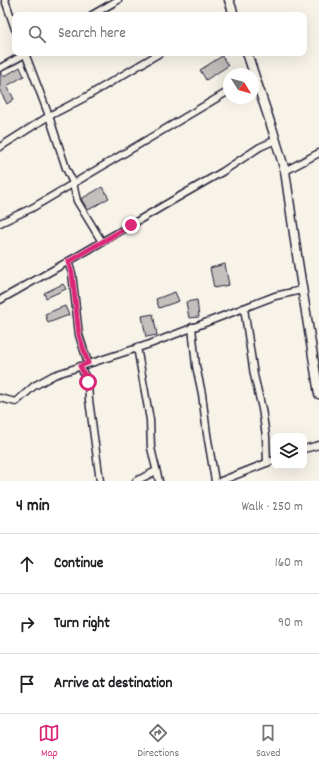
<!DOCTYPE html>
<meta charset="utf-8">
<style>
:root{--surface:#fff;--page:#f2f2f2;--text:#202124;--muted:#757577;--line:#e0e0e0;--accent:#db2777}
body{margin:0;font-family:Dekko,sans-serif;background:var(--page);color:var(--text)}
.controls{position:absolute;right:12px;bottom:12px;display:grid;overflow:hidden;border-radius:8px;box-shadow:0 4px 16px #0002}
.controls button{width:36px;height:36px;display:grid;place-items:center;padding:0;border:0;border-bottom:1px solid var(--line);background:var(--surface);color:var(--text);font:20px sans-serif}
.compass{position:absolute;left:223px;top:68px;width:36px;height:36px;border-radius:50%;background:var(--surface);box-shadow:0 4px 16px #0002;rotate:127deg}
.stop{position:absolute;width:12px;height:12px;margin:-9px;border:3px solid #db2777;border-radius:50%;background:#fff}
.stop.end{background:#db2777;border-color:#fff;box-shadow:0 1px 4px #0008}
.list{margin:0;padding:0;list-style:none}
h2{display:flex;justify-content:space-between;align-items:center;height:52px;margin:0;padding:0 16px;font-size:17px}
h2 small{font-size:13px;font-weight:400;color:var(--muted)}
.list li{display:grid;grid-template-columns:26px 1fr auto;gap:12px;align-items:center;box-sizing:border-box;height:60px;padding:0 16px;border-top:1px solid var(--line)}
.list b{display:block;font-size:15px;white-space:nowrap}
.list em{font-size:13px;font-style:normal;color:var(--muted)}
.icon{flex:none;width:22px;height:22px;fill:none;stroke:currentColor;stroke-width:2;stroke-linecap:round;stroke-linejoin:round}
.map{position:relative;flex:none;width:319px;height:481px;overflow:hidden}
.search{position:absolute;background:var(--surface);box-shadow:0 4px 16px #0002;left:12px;right:12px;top:12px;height:44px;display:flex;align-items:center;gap:10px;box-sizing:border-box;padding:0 14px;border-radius:8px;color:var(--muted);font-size:15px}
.sheet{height:232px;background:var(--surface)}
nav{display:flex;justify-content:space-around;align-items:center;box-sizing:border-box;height:56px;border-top:1px solid var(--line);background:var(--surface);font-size:11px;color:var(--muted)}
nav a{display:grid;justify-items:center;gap:2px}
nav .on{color:var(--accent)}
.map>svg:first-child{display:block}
.building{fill:#c2bfbd;stroke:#22223b}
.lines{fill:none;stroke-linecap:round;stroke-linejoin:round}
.street-casing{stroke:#22223b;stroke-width:9}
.secondary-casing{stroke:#22223b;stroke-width:11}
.street{stroke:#f7f3e8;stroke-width:6}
.secondary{stroke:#f7f3e8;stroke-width:8}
.route{stroke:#db2777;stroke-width:5}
</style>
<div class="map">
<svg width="319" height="481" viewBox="0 0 319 481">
<rect width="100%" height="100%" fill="#f7f3e8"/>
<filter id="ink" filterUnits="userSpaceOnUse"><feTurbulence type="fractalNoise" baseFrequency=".025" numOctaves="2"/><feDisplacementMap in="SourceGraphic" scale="8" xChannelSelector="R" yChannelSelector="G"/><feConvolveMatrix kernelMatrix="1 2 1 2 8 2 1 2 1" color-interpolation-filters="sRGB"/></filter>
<g filter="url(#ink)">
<g class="building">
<polygon points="222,56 228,66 206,80 200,70"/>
<polygon points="20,67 24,76 7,86 14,99 7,104 0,91 0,72 3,77"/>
<polygon points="102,187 109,198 88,210 81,199"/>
<polygon points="225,264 229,285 214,288 210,268"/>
<polygon points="63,284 66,289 46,298 44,293"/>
<polygon points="175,292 179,301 159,308 156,299"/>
<polygon points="197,300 199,317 189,318 186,302"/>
<polygon points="65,306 69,315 48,323 45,314"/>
<polygon points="153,314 157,335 146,337 142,316"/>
</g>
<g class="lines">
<defs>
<g id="street">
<polyline points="5,0 15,29"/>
<polyline points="92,15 118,0"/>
<polyline points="25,53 49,116 66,168 73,183 77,201 102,242"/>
<polyline points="0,68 27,53"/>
<polyline points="0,147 49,116 84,98 160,53"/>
<polyline points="285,171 319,153"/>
<polyline points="0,223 32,208 229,91"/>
<polyline points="68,262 72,273 79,335 88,363"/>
<polyline points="0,300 83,253 175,199 222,172 260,147 276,140"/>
<polyline points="244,308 254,375 262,409 266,436 267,463"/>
<polyline points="192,327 196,366 202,394 207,434 215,481"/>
<polyline points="137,347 150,420 151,448 159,481"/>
<polyline points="80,366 88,382 89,400 100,481"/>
<polyline points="0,398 16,402 34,386 54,375 150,344 275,296 302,290"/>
<polyline points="304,449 319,445"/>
<polyline points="136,481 156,471"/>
<polyline points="221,481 274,460"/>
</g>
<g id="secondary">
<polyline points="229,0 234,15"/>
<polyline points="247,53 273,131 285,171 298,262 319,394"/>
</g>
</defs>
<use href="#street" class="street-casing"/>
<use href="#secondary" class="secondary-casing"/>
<use href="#street" class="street"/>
<use href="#secondary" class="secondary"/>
</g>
</g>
<g class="lines" filter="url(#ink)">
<polyline class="route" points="88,382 80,366 88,363 79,335 72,273 68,262 131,225"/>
</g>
</svg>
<div class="controls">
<button><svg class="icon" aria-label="layers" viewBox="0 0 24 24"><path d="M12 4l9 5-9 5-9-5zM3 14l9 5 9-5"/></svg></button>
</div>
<svg class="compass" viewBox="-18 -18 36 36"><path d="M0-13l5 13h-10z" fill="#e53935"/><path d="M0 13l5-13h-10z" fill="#757577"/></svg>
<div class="stop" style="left:88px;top:382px"></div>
<div class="stop end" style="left:131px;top:225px"></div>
<div class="search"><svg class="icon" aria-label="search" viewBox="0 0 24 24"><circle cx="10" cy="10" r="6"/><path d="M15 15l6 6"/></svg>Search here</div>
</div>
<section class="sheet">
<h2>4 min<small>Walk · 250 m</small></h2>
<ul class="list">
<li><svg class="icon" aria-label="ahead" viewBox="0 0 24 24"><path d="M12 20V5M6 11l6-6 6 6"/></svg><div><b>Continue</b></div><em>160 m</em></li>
<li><svg class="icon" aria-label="right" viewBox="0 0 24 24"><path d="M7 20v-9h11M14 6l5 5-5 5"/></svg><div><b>Turn right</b></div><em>90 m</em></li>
<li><svg class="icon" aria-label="arrive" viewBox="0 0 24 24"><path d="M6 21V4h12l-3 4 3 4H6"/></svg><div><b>Arrive at destination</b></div></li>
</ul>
</section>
<nav>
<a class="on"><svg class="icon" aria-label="map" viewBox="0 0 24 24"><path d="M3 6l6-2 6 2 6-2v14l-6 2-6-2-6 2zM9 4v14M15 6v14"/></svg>Map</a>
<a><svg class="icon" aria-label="directions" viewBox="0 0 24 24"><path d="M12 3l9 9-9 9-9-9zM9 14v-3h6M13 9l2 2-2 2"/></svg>Directions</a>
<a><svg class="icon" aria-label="saved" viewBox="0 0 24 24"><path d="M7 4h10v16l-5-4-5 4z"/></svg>Saved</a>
</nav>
